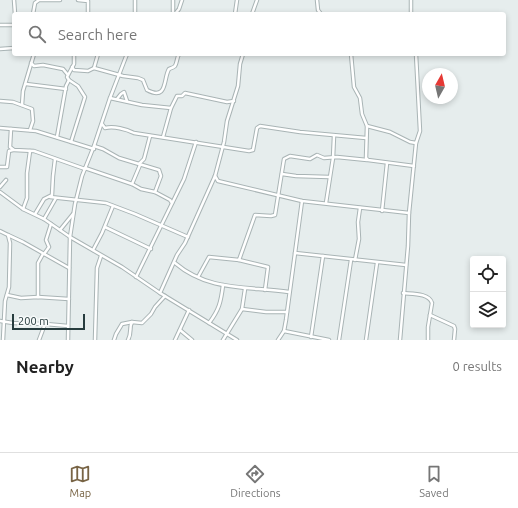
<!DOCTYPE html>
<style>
:root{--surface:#fff;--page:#f6f6f6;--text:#222;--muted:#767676;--line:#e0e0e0;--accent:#786445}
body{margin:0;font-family:Ubuntu,sans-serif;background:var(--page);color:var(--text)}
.controls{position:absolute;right:12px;bottom:12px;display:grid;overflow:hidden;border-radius:4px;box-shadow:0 2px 6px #0003}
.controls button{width:36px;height:36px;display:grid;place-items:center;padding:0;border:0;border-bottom:1px solid var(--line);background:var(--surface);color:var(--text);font:20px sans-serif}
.compass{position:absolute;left:422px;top:68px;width:36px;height:36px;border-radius:50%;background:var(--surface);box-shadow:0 2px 6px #0003;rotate:8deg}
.scale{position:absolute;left:12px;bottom:10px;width:73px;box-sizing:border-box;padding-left:4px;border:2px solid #273c3e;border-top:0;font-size:11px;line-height:14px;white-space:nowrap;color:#273c3e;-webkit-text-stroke:3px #f7fafa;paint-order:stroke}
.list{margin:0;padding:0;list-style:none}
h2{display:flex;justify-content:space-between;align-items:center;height:52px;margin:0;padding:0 16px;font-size:17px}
h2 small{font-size:13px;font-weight:400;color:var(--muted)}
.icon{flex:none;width:22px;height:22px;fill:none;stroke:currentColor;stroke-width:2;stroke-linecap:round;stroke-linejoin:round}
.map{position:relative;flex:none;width:518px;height:340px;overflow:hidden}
.search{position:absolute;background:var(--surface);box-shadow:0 2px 6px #0003;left:12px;right:12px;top:12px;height:44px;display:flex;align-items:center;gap:10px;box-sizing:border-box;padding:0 14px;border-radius:4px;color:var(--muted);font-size:15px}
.sheet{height:112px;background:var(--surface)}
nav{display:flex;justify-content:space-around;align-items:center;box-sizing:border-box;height:56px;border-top:1px solid var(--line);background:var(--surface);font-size:11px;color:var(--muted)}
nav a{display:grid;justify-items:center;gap:2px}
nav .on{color:var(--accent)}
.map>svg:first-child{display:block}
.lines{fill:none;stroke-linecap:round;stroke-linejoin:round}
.street-casing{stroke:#a9b4b5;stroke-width:4.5}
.street{stroke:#fff;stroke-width:2.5}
</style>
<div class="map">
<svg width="518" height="340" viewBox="0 0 518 340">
<rect width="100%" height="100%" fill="#e6eded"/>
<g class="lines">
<defs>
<g id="street">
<polyline points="14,0 15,14"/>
<polyline points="40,0 60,0"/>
<polyline points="78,0 88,1 88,14"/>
<polyline points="173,0 173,14"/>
<polyline points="317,0 318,10 321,14"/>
<polyline points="411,0 411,14"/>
<polyline points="33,14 35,3 39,0"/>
<polyline points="135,14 135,0"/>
<polyline points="175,14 179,9 182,0"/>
<polyline points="235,14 237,0"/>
<polyline points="252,14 257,0"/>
<polyline points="0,25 14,25"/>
<polyline points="0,49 14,48"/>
<polyline points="351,54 354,87 360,98 362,114 367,126 366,158 368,160 414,166"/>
<polyline points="31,63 34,66 43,65 63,69 68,75"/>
<path d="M72 67 74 70 88 71 94 68 123 76 138 78 143 80 147 90C168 101 163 79 169 69 171 68 173 68 175 66 177 63 177 57 179 54"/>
<polyline points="94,68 98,54"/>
<polyline points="26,84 66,89"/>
<polyline points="110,98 142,105 171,108 177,96 182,96 185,93 227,102 234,101"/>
<polyline points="117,99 121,94 124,92 127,101"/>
<polyline points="0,101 13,102 32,109 33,121 30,130"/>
<polyline points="22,105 23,91 34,54"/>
<path d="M102 124 105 128C114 126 126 129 134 133L249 151 253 150 257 128 260 126 300 132 366 138"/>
<polyline points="367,126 390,132 410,142 416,143"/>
<polyline points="0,128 36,131 94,149"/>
<polyline points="11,129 10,147 14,150 34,151 85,169"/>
<polyline points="57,137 66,86 69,80"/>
<polyline points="163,137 171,108"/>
<polyline points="71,142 85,97 78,86 69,80 67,77 74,64 74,54"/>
<polyline points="94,146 103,149 119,158 159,170 161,176 155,192"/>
<polyline points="139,164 144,159 150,136"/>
<polyline points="0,167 7,167 9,151 13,150"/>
<polyline points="85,168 132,184 141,189 155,192 170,200 172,203"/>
<polyline points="282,174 296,176 329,177"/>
<polyline points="215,176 218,181 302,201 409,213"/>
<polyline points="132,184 140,165"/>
<polyline points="0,187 6,180"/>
<polyline points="0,192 23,209 44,219 70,237 122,267 160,293 237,340"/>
<polyline points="50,197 106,203 135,214 188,237"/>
<polyline points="326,203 333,158 334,136"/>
<polyline points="23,209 27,198 27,173 30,151"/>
<polyline points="382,211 387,163"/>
<polyline points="35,214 44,199 52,195 53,176 55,159"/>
<polyline points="44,219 56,198"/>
<polyline points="105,227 151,249"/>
<polyline points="60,230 73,214"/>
<polyline points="0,231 8,235 10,243 9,287 5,301 3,340"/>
<polyline points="8,235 23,242 69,268"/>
<polyline points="93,250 102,233 113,206"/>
<polyline points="295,253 406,265"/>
<polyline points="44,254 49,247 46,240 51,224"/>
<polyline points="239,260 268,267 265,290"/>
<polyline points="355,260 359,239 358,222 360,208"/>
<path d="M175 263C209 292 248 286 289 292"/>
<polyline points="136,277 184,179 196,142"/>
<polyline points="198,277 209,257 239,260 255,215 271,216 275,215 284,159 290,156 310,159 317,155 324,158 337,157 367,160"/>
<polyline points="160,293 177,255 185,243 215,176 224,142 227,121 238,86 240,64 243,54"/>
<path d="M403 293C412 294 429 293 432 303L428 327V340"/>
<polyline points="7,295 21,298 38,297 69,299"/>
<polyline points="38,297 38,263 43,254"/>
<polyline points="242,309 266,312 287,312"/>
<polyline points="430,315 454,326 455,329 454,340"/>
<polyline points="0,321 13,323 46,324 68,326"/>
<path d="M209 323C219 310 221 302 223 285"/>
<polyline points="180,330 192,340"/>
<polyline points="284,331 329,340"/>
<polyline points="311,337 323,256"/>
<polyline points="39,340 45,324"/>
<polyline points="68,340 70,237 75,204 82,176 94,146 110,98 127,54"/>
<polyline points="95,340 97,268 101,256"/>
<polyline points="114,340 116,334 122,324 132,322 142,323 151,314 155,307 165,296"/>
<path d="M128 340C132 333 129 327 132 322"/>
<polyline points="175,340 189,310"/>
<polyline points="223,340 242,309 245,289"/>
<polyline points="278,340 284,331 286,320 302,201"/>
<polyline points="339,340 351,260"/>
<polyline points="366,340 377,263"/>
<polyline points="400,340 408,246 409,213 416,143 420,131 416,54"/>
</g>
</defs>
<use href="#street" class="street-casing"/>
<use href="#street" class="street"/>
</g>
</svg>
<div class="controls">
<button><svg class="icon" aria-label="locate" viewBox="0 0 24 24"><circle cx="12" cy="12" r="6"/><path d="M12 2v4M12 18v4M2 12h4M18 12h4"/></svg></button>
<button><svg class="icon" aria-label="layers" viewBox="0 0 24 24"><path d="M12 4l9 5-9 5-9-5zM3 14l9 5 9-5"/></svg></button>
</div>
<svg class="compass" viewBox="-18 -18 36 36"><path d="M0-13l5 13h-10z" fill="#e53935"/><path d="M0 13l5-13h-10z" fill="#767676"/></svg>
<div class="scale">200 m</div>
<div class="search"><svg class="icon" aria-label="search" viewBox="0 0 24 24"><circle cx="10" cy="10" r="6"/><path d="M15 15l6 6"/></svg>Search here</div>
</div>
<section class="sheet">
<h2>Nearby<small>0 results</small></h2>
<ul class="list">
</ul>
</section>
<nav>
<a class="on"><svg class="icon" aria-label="map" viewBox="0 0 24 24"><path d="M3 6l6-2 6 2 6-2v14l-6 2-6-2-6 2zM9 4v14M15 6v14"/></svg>Map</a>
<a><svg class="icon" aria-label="directions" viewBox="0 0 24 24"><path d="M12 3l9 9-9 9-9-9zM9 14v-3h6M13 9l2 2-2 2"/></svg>Directions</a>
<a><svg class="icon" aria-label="saved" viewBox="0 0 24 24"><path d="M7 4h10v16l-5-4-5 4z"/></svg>Saved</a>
</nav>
